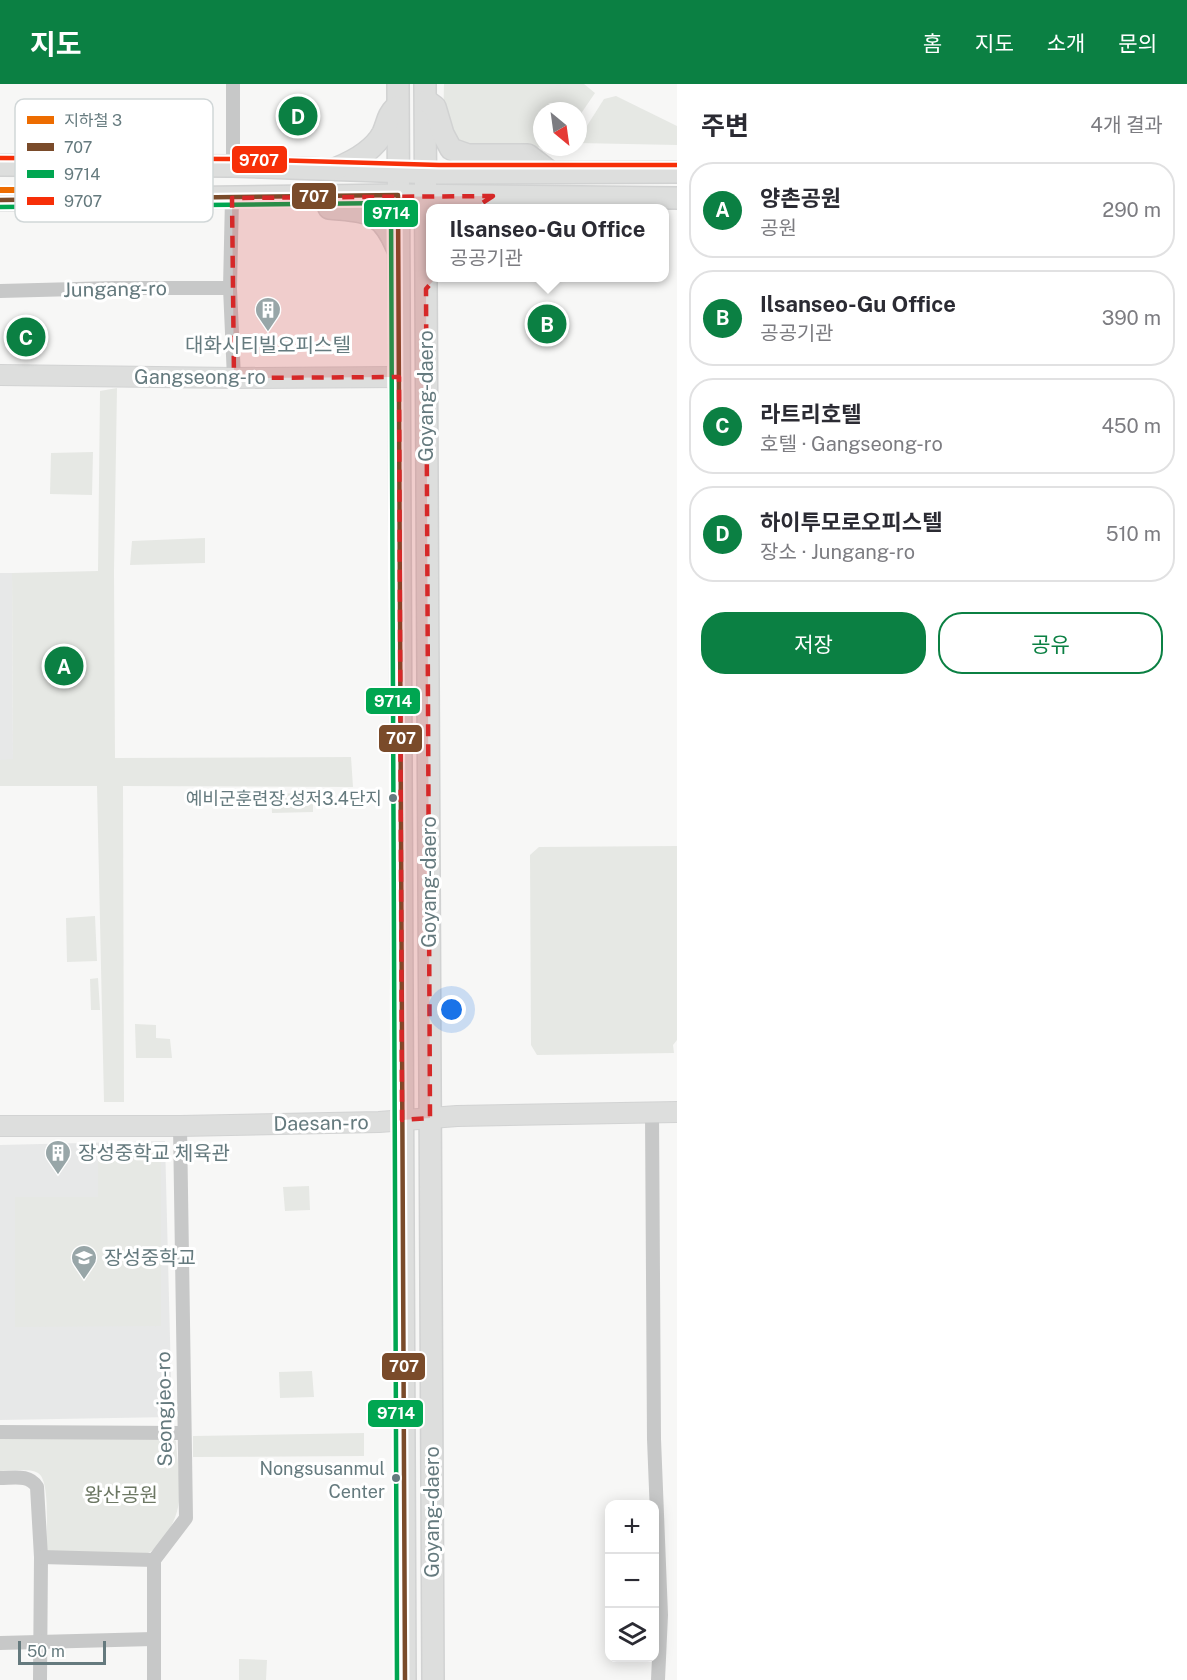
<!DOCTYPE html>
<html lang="ko">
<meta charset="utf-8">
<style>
:root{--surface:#fff;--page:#f2f2f3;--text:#2b2b33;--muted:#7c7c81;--line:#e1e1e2;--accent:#0b8043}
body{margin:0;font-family:"Public Sans","Noto Sans KR",sans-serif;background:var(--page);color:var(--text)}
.controls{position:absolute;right:18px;bottom:18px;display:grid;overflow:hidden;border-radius:12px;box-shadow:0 3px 15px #0003}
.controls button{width:54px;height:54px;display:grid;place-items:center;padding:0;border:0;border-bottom:2px solid var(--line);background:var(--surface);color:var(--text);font:30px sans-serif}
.compass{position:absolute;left:533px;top:18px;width:54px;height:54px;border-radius:50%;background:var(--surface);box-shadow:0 3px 15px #0003;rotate:151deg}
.scale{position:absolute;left:18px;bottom:15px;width:88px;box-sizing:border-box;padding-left:6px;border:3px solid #657a7e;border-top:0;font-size:16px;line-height:21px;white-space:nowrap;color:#657a7e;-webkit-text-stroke:4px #fff;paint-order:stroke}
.you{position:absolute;left:452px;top:926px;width:21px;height:21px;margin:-15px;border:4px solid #fff;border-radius:50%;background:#1a73e8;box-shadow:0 0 0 9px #1a73e833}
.badge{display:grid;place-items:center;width:39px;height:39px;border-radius:50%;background:var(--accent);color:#fff;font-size:20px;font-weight:700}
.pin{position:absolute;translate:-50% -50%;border:3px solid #fff;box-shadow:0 2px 6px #0006}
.popup{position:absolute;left:426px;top:120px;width:243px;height:78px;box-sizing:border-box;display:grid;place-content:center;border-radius:12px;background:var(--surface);filter:drop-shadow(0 2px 4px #0005);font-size:20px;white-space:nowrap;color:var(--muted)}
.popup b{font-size:22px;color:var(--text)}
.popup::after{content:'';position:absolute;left:50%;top:100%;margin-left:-12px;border:12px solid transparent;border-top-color:var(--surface)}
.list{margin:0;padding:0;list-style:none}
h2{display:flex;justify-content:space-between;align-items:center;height:78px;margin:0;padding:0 24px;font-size:26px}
h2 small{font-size:20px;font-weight:400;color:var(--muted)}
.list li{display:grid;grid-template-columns:39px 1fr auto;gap:18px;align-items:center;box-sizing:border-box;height:96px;margin:0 12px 12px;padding:0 12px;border:2px solid var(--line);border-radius:24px}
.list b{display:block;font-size:22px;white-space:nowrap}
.list p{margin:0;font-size:20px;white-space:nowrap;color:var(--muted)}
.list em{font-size:20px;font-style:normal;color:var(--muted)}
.actions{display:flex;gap:12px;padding:18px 24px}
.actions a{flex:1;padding:14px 0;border:2px solid var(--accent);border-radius:24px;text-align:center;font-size:21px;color:var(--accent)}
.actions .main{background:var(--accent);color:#fff}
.icon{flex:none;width:33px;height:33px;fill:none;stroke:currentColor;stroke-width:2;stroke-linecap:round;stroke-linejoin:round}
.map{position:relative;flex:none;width:677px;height:1596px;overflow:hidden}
header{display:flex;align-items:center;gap:36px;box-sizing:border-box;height:84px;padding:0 30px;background:var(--accent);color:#fff}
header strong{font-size:28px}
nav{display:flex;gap:33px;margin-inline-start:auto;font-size:21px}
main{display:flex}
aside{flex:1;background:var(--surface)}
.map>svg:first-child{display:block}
.built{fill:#e7e8e8}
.green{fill:#e6e8e4}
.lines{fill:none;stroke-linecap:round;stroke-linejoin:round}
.secondary-casing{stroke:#d2d3d3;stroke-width:22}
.primary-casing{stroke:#d1d2d2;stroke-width:24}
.street{stroke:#c7c8c8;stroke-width:14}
.secondary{stroke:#dddedd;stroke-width:20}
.primary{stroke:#dddedd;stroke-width:21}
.bus-1-casing{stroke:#fff;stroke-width:9}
.bus-2-casing{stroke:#fff;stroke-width:9}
.bus-3-casing{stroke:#fff;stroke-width:9}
.bus-1{stroke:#7a4b2a;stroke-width:4.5}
.bus-2{stroke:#00a651;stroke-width:4.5}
.bus-3{stroke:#f72f08;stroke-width:4.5}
.metro-1-casing{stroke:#fff;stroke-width:10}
.metro-1{stroke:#ed6c00;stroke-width:6}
.marked{fill:#d62828;fill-opacity:0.2;stroke:#d62828;stroke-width:4.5;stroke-dasharray:12 8;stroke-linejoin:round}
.bus-dot{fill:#657a7e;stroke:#fff;stroke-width:2}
.labels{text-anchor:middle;stroke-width:6;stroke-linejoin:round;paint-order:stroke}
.bus-label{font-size:18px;fill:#657a7e;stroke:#fff;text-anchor:end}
.street-label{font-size:20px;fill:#657a7e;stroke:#fff}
.poi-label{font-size:20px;fill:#657a7e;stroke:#fff;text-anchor:start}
.park-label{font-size:20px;fill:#6c7763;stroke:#fff}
.key{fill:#fff;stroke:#d1d7d8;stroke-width:1.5}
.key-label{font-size:16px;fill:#657a7e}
.line-badge{stroke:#fff;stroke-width:2}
.badge-label{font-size:16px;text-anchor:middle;font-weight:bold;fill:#fff}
</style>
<header>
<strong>지도</strong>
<nav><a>홈</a><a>지도</a><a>소개</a><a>문의</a></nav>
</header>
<main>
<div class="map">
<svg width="677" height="1596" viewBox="0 0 677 1596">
<rect width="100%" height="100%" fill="#f7f7f6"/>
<g class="built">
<polygon points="0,489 12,489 13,676 0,676"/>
<polygon points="165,1057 172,1333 0,1336 0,1061"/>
</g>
<g class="green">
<polygon points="444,0 584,0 595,9 578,34 578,27 542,27 542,63 547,63 465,67 443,42"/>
<polygon points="616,12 677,42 677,61 578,59 578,56 604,15"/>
<polygon points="117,304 114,487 115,674 351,673 353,703 123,702 124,1018 104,1018 97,702 0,702 0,676 13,675 12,489 98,487 100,307"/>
<polygon points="93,368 92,411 50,410 51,369"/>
<polygon points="205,454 205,479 130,481 132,457"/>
<polygon points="271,709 313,710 313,728 272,729"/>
<polygon points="677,762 677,956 673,961 674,969 537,971 531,961 530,771 539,763"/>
<polygon points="95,832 97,877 67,878 66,834"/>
<polygon points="98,894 100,926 91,926 90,895"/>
<polygon points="135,940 156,941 156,954 170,955 172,974 136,974"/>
<polygon points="161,1068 161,1242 15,1243 15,1113 98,1113 98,1069"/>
<polygon points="309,1102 310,1126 285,1127 283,1103"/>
<polygon points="312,1287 314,1313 280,1314 279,1288"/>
<polygon points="364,1349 364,1372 193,1373 193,1352"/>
<path d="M168 1351 176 1357C178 1393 188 1422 164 1453 159 1459 155 1466 148 1469L46 1468C46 1453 51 1396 38 1389 29 1384 11 1387 0 1387V1354Z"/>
<polygon points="239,1575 267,1576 266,1596 239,1596"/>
</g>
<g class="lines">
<defs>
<g id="secondary">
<polyline points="0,291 234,294 399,293"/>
<polyline points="0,1042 180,1042 379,1038 457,1032 677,1028"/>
</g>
<g id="primary">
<polyline points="398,0 405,1596"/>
<polyline points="425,0 433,1596"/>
<polyline points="427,17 435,23 443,50 451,65 468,71 528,71 550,88"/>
<polyline points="0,81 233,82 439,89 677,88"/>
<path d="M337 84C354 77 374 66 383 49 388 38 387 32 396 23"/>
<polyline points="0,116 398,111 677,114"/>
<path d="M329 124C366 128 381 125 397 164"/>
</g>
</defs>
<use href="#secondary" class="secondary-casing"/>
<use href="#primary" class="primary-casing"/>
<g class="street">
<polyline points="233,82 233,0"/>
<polyline points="232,114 230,204 234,294"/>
<polyline points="0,207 114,204 230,204"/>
<polyline points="652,1029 654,1355 661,1531 658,1596"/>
<polyline points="0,1348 183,1349"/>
<path d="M0 1394C14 1394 29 1390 37 1403L41 1473 40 1596"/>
<polyline points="41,1473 154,1476"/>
<polyline points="0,1559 153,1555"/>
<polyline points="154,1596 154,1476 186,1434 180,1042"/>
</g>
<use href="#secondary" class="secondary"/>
<use href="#primary" class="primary"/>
<defs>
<polyline id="bus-1" points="0,116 398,111 405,1596"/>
<polyline id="bus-2" points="0,123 391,119 397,1596"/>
<polyline id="bus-3" points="0,74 233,75 439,81 677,81"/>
</defs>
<use href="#bus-1" class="bus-1-casing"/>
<use href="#bus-2" class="bus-2-casing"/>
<use href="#bus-3" class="bus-3-casing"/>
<use href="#bus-1" class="bus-1"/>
<use href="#bus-2" class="bus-2"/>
<use href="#bus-3" class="bus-3"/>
<defs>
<polyline id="metro-1" points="0,106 115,106"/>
</defs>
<use href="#metro-1" class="metro-1-casing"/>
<use href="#metro-1" class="metro-1"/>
</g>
<path class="marked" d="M493 112 444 144 439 190 426 205 430 1034 402 1036 399 293 234 294 232 114Z"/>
<defs>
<symbol id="building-pin" viewBox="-11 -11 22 30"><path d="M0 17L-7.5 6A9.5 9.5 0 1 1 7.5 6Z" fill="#98a6a8" stroke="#fff"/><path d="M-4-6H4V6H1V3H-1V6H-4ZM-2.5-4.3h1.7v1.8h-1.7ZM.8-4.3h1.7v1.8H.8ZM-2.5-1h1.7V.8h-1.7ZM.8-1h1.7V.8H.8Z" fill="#fff"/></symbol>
<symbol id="school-pin" viewBox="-11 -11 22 30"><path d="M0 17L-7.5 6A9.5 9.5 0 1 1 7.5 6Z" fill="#98a6a8" stroke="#fff"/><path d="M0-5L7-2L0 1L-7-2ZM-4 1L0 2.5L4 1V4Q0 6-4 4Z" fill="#fff"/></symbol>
</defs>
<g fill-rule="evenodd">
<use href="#building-pin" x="253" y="211" width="30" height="40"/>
<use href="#building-pin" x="43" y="1054" width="30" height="40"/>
<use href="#school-pin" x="69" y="1159" width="30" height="40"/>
</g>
<g class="bus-dot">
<circle cx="393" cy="714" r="5"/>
<circle cx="396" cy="1394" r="5"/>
</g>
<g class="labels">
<g class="bus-label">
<text x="382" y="721">예비군훈련장.성저3.4단지</text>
<text x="385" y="1391">Nongsusanmul<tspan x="385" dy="23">Center</tspan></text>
</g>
<g class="street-label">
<text transform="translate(115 205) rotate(-1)" y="7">Jungang-ro</text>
<text x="200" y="300">Gangseong-ro</text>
<text transform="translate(426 312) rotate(-90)" y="7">Goyang-daero</text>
<text transform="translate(429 798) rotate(-90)" y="7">Goyang-daero</text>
<text transform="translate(321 1039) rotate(-1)" y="7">Daesan-ro</text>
<text transform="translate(164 1325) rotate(-91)" y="7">Seongjeo-ro</text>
<text transform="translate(432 1428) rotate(-90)" y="7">Goyang-daero</text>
</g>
<g class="poi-label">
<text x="268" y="268" text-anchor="middle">대화시티빌오피스텔</text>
<text x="78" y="1076">장성중학교 체육관</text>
<text x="104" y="1181">장성중학교</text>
</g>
<g class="park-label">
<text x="121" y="1418">왕산공원</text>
</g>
</g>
<rect x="15" y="15" width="198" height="123" rx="9" class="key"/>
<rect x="27" y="32" width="27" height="8" fill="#ed6c00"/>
<rect x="27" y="59" width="27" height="8" fill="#7a4b2a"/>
<rect x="27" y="86" width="27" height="8" fill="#00a651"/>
<rect x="27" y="113" width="27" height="8" fill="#f72f08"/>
<g class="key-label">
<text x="64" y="42">지하철 3</text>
<text x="64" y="69">707</text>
<text x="64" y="96">9714</text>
<text x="64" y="123">9707</text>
</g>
<g class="line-badge">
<rect x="231" y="61" width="57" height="29" rx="6" fill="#f72f08"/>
<rect x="291" y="98" width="46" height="28" rx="6" fill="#7a4b2a"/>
<rect x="363" y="115" width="56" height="29" rx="6" fill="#00a651"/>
<rect x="365" y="603" width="56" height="28" rx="6" fill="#00a651"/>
<rect x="378" y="640" width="45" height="29" rx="6" fill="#7a4b2a"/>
<rect x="381" y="1268" width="45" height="29" rx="6" fill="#7a4b2a"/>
<rect x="367" y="1315" width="57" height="29" rx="6" fill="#00a651"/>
</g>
<g class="badge-label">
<text x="259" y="82">9707</text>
<text x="314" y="118">707</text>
<text x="391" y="135">9714</text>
<text x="393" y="623">9714</text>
<text x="401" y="660">707</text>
<text x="404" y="1288">707</text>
<text x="396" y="1335">9714</text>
</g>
</svg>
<div class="controls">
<button>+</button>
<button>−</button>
<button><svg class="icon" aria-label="layers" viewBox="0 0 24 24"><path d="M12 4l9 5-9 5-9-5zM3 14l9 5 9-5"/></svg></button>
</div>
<svg class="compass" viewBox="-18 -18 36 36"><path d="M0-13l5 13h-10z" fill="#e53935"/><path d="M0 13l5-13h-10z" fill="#7c7c81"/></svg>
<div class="scale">50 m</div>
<div class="you"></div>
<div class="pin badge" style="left:64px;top:582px">A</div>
<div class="pin badge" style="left:547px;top:240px">B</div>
<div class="popup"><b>Ilsanseo-Gu Office</b>공공기관</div>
<div class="pin badge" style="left:26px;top:253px">C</div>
<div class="pin badge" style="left:298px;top:32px">D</div>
</div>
<aside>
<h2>주변<small>4개 결과</small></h2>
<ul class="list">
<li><span class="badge">A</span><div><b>양촌공원</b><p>공원</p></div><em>290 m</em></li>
<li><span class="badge">B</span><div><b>Ilsanseo-Gu Office</b><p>공공기관</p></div><em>390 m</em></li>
<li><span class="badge">C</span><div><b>라트리호텔</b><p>호텔 · Gangseong-ro</p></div><em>450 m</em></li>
<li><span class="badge">D</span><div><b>하이투모로오피스텔</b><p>장소 · Jungang-ro</p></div><em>510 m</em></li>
</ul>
<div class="actions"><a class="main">저장</a><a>공유</a></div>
</aside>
</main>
